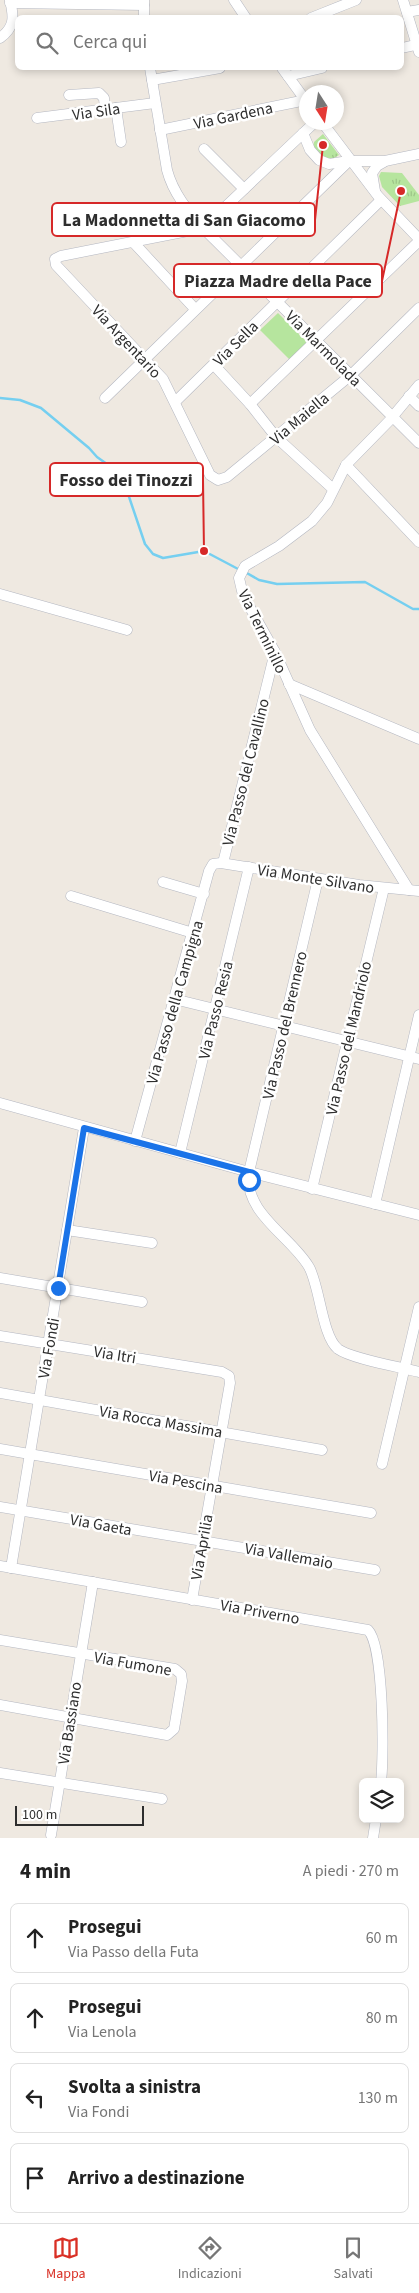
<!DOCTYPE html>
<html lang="it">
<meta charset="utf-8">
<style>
:root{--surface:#fff;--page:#f6f6f6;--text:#222;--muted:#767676;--line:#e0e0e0;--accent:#d93025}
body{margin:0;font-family:"Source Sans 3",sans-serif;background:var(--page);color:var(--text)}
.controls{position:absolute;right:15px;bottom:15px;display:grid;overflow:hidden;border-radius:8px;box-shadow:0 2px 8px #0003}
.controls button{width:45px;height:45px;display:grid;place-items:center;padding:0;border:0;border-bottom:1px solid var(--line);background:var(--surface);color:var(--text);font:25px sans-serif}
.compass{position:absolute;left:299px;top:85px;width:45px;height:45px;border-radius:50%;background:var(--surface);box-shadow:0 2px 8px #0003;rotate:168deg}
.scale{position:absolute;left:15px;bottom:12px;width:129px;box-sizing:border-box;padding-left:5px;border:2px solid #2e2e2e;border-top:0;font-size:14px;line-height:18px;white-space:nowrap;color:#2e2e2e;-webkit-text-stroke:4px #fff;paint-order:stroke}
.stop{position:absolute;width:15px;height:15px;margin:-11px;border:4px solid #1a73e8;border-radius:50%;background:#fff}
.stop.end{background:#1a73e8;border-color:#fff;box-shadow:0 1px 5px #0008}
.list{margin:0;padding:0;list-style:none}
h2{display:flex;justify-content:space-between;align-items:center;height:65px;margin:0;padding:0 20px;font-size:21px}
h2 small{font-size:16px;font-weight:400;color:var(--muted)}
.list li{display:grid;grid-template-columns:32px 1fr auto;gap:15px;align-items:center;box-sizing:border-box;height:70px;margin:0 10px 10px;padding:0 10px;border:1px solid var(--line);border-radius:8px}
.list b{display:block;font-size:19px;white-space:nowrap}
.list p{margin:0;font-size:16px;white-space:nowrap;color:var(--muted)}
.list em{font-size:16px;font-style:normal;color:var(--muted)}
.icon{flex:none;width:28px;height:28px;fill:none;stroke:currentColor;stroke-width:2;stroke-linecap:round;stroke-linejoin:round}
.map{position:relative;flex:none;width:419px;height:1838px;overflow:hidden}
.search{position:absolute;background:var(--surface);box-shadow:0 2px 8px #0003;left:15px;right:15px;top:15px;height:55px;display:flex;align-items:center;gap:12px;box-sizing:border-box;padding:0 18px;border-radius:8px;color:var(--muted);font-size:19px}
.sheet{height:385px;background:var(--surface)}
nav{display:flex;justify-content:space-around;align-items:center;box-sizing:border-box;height:70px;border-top:1px solid var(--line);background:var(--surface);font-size:14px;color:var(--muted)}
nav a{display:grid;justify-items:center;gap:2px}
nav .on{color:var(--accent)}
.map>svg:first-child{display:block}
.grass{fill:#b6e59e}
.park{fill:url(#park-tufts)}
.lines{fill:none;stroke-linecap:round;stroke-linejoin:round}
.stream{stroke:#75cff0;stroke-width:2.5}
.minor-casing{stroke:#b4b7c1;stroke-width:11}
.minor{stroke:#fff;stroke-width:10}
.route{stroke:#1a73e8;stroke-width:6}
.labels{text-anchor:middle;stroke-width:5;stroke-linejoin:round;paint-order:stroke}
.street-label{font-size:16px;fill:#2e2e2e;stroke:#fff}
.leader{fill:none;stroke:#d62828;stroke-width:2}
.callout-dot{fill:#d62828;stroke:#fff;stroke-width:2}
.callout{fill:#fff;stroke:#d62828;stroke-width:2}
.callout-label{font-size:18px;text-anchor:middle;font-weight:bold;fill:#2e2e2e}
</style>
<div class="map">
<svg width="419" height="1838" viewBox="0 0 419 1838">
<defs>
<pattern id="park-tufts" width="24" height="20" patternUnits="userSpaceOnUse" patternTransform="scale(1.25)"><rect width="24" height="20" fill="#b6e59e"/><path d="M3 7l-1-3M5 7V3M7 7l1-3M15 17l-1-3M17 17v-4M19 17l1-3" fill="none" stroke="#9dc588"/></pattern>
</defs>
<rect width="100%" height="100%" fill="#efe9e1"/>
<polygon class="grass" points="278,313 309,344 292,362 260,330"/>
<g class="park">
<polygon points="323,134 339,155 331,160 323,159 313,148 314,142"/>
<polygon points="381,172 402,173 419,195 419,201 400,206 382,187 379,176"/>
</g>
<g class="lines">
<g class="stream">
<polyline points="0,398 20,400 41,408 89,448 97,457 114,469 124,482 145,544 153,554 163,558 204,551 240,570"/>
<polyline points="245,572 259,580 277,584 365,582 413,609 419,609"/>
</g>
<defs>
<g id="minor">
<polyline points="144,0 144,18"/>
<polyline points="234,0 246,18"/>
<polyline points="403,0 419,52"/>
<polyline points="10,3 144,5"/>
<polyline points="407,12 419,10"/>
<polyline points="311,18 356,0"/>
<path d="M0 38C15 27 14 17 10 0"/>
<polyline points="402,48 419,44"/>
<path d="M150 68 167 170C173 193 188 211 203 228L419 443"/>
<polyline points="282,68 306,101"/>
<polyline points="288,76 322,68"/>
<polyline points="152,80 220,68"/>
<polyline points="69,95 99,93 104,98 105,109"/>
<polyline points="116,108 121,142"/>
<polyline points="37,118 155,103"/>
<polyline points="315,122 203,228 61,256 55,259 56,265 163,379 210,475 218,480 227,477 351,375 419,308"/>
<polyline points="322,122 378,196 419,239"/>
<polyline points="160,130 306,100"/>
<polyline points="303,133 310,150 319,160 329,164 349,161 385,161 419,154"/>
<polyline points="204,149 244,189"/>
<polyline points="375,191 372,173 377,166 384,162"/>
<polyline points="134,243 195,309"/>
<polyline points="214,365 250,404 276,437 333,489"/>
<polyline points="409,396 419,406"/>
<polyline points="105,398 349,161"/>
<polyline points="175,402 381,200"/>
<polyline points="250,404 419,241"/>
<polyline points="346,465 419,542"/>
<polyline points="0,594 127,630"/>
<polyline points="289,684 419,739"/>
<polyline points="223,863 275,652"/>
<path d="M318 879 249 1172C243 1213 291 1236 309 1267 320 1287 322 1336 338 1349 352 1359 400 1367 419 1372"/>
<polyline points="163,882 204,894"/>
<polyline points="409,890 310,730 275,652 243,595 239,578 245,566 279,546 312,521 327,503 346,465 389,421 419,385"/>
<polyline points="71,896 193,933"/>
<polyline points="178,1000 419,1059"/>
<polyline points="0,1103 249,1172 419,1215"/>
<polyline points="135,1141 209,871 213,864 221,863 359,885 419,891"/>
<polyline points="180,1153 249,867"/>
<polyline points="312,1189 384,888"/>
<polyline points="375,1204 419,1015"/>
<polyline points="67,1230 152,1243"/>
<polyline points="0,1278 142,1302"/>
<polyline points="0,1336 222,1372 229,1376 230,1383 192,1600"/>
<polyline points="0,1393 322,1450"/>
<polyline points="0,1449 371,1513"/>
<polyline points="382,1464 419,1307"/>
<polyline points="0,1507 375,1570"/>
<path d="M0 1566 368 1630C384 1646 384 1757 381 1782"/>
<polyline points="11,1568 84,1128"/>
<polyline points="0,1640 175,1669 181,1674 182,1681 174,1729 167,1735 0,1705"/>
<polyline points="0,1773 162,1799"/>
<polyline points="51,1835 93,1582"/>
<polyline points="373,1838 376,1819"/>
</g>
</defs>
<use href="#minor" class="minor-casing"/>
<use href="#minor" class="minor"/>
</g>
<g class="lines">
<polyline class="route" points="58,1288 84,1128 249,1172 249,1180"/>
</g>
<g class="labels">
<g class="street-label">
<text transform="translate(96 111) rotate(-8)" y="6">Via Sila</text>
<text transform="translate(233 115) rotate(-12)" y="6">Via Gardena</text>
<text transform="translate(127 341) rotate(47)" y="6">Via Argentario</text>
<text transform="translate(235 343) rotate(-45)" y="6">Via Sella</text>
<text transform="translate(324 348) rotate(45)" y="6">Via Marmolada</text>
<text transform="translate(299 418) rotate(-40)" y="6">Via Maiella</text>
<text transform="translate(263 631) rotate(64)" y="6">Via Terminillo</text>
<text transform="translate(245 772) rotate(-76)" y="6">Via Passo del Cavallino</text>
<text transform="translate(316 878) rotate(9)" y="6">Via Monte Silvano</text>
<text transform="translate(174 1002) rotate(-74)" y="6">Via Passo della Campigna</text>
<text transform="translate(215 1010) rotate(-76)" y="6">Via Passo Resia</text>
<text transform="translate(284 1025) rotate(-77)" y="6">Via Passo del Brennero</text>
<text transform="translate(348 1038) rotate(-77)" y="6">Via Passo del Mandriolo</text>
<text transform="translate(48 1348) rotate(-80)" y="6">Via Fondi</text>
<text transform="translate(115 1354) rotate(9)" y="6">Via Itri</text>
<text transform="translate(161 1421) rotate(10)" y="6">Via Rocca Massima</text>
<text transform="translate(186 1481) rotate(10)" y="6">Via Pescina</text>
<text transform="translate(101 1524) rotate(10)" y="6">Via Gaeta</text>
<text transform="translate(201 1547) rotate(-80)" y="6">Via Aprilia</text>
<text transform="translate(289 1555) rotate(10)" y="6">Via Vallemaio</text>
<text transform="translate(260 1611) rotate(10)" y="6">Via Priverno</text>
<text transform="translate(133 1663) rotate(10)" y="6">Via Fumone</text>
<text transform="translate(69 1723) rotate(-81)" y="6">Via Bassiano</text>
</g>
</g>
<path class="leader" d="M323 145L315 220M401 191L382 281M204 551L203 480"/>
<g class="callout-dot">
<circle cx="323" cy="145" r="5"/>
<circle cx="401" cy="191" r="5"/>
<circle cx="204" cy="551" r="5"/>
</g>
<g class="callout">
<rect x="52" y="203" width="263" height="33" rx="5"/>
<rect x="174" y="264" width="208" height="33" rx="5"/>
<rect x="50" y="463" width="153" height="33" rx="5"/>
</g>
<g class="callout-label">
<text x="184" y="226">La Madonnetta di San Giacomo</text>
<text x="278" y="287">Piazza Madre della Pace</text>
<text x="126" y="486">Fosso dei Tinozzi</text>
</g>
</svg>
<div class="controls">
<button><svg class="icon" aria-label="layers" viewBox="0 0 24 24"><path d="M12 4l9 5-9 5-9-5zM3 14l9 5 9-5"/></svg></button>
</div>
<svg class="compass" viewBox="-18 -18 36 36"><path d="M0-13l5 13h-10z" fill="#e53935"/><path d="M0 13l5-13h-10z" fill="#767676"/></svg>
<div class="scale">100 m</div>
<div class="stop" style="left:249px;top:1180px"></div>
<div class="stop end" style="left:58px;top:1288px"></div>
<div class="search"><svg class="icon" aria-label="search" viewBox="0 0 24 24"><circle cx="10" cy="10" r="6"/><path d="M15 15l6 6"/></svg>Cerca qui</div>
</div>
<section class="sheet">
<h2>4 min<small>A piedi · 270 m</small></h2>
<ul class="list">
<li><svg class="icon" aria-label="ahead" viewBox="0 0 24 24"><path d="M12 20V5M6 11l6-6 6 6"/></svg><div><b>Prosegui</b><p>Via Passo della Futa</p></div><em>60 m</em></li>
<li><svg class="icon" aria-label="ahead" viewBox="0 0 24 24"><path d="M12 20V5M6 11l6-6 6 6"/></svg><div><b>Prosegui</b><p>Via Lenola</p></div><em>80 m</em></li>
<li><svg class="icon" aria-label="left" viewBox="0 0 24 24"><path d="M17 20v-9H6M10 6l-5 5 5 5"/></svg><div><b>Svolta a sinistra</b><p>Via Fondi</p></div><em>130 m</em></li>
<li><svg class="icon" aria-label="arrive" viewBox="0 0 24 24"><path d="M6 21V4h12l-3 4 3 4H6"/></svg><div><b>Arrivo a destinazione</b></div></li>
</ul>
</section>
<nav>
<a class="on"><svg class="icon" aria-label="map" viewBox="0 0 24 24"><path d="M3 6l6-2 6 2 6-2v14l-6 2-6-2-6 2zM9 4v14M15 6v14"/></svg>Mappa</a>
<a><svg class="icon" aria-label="directions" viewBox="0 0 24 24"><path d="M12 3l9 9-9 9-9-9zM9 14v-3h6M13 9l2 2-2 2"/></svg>Indicazioni</a>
<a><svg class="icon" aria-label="saved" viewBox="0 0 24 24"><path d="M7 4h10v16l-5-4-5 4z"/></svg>Salvati</a>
</nav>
